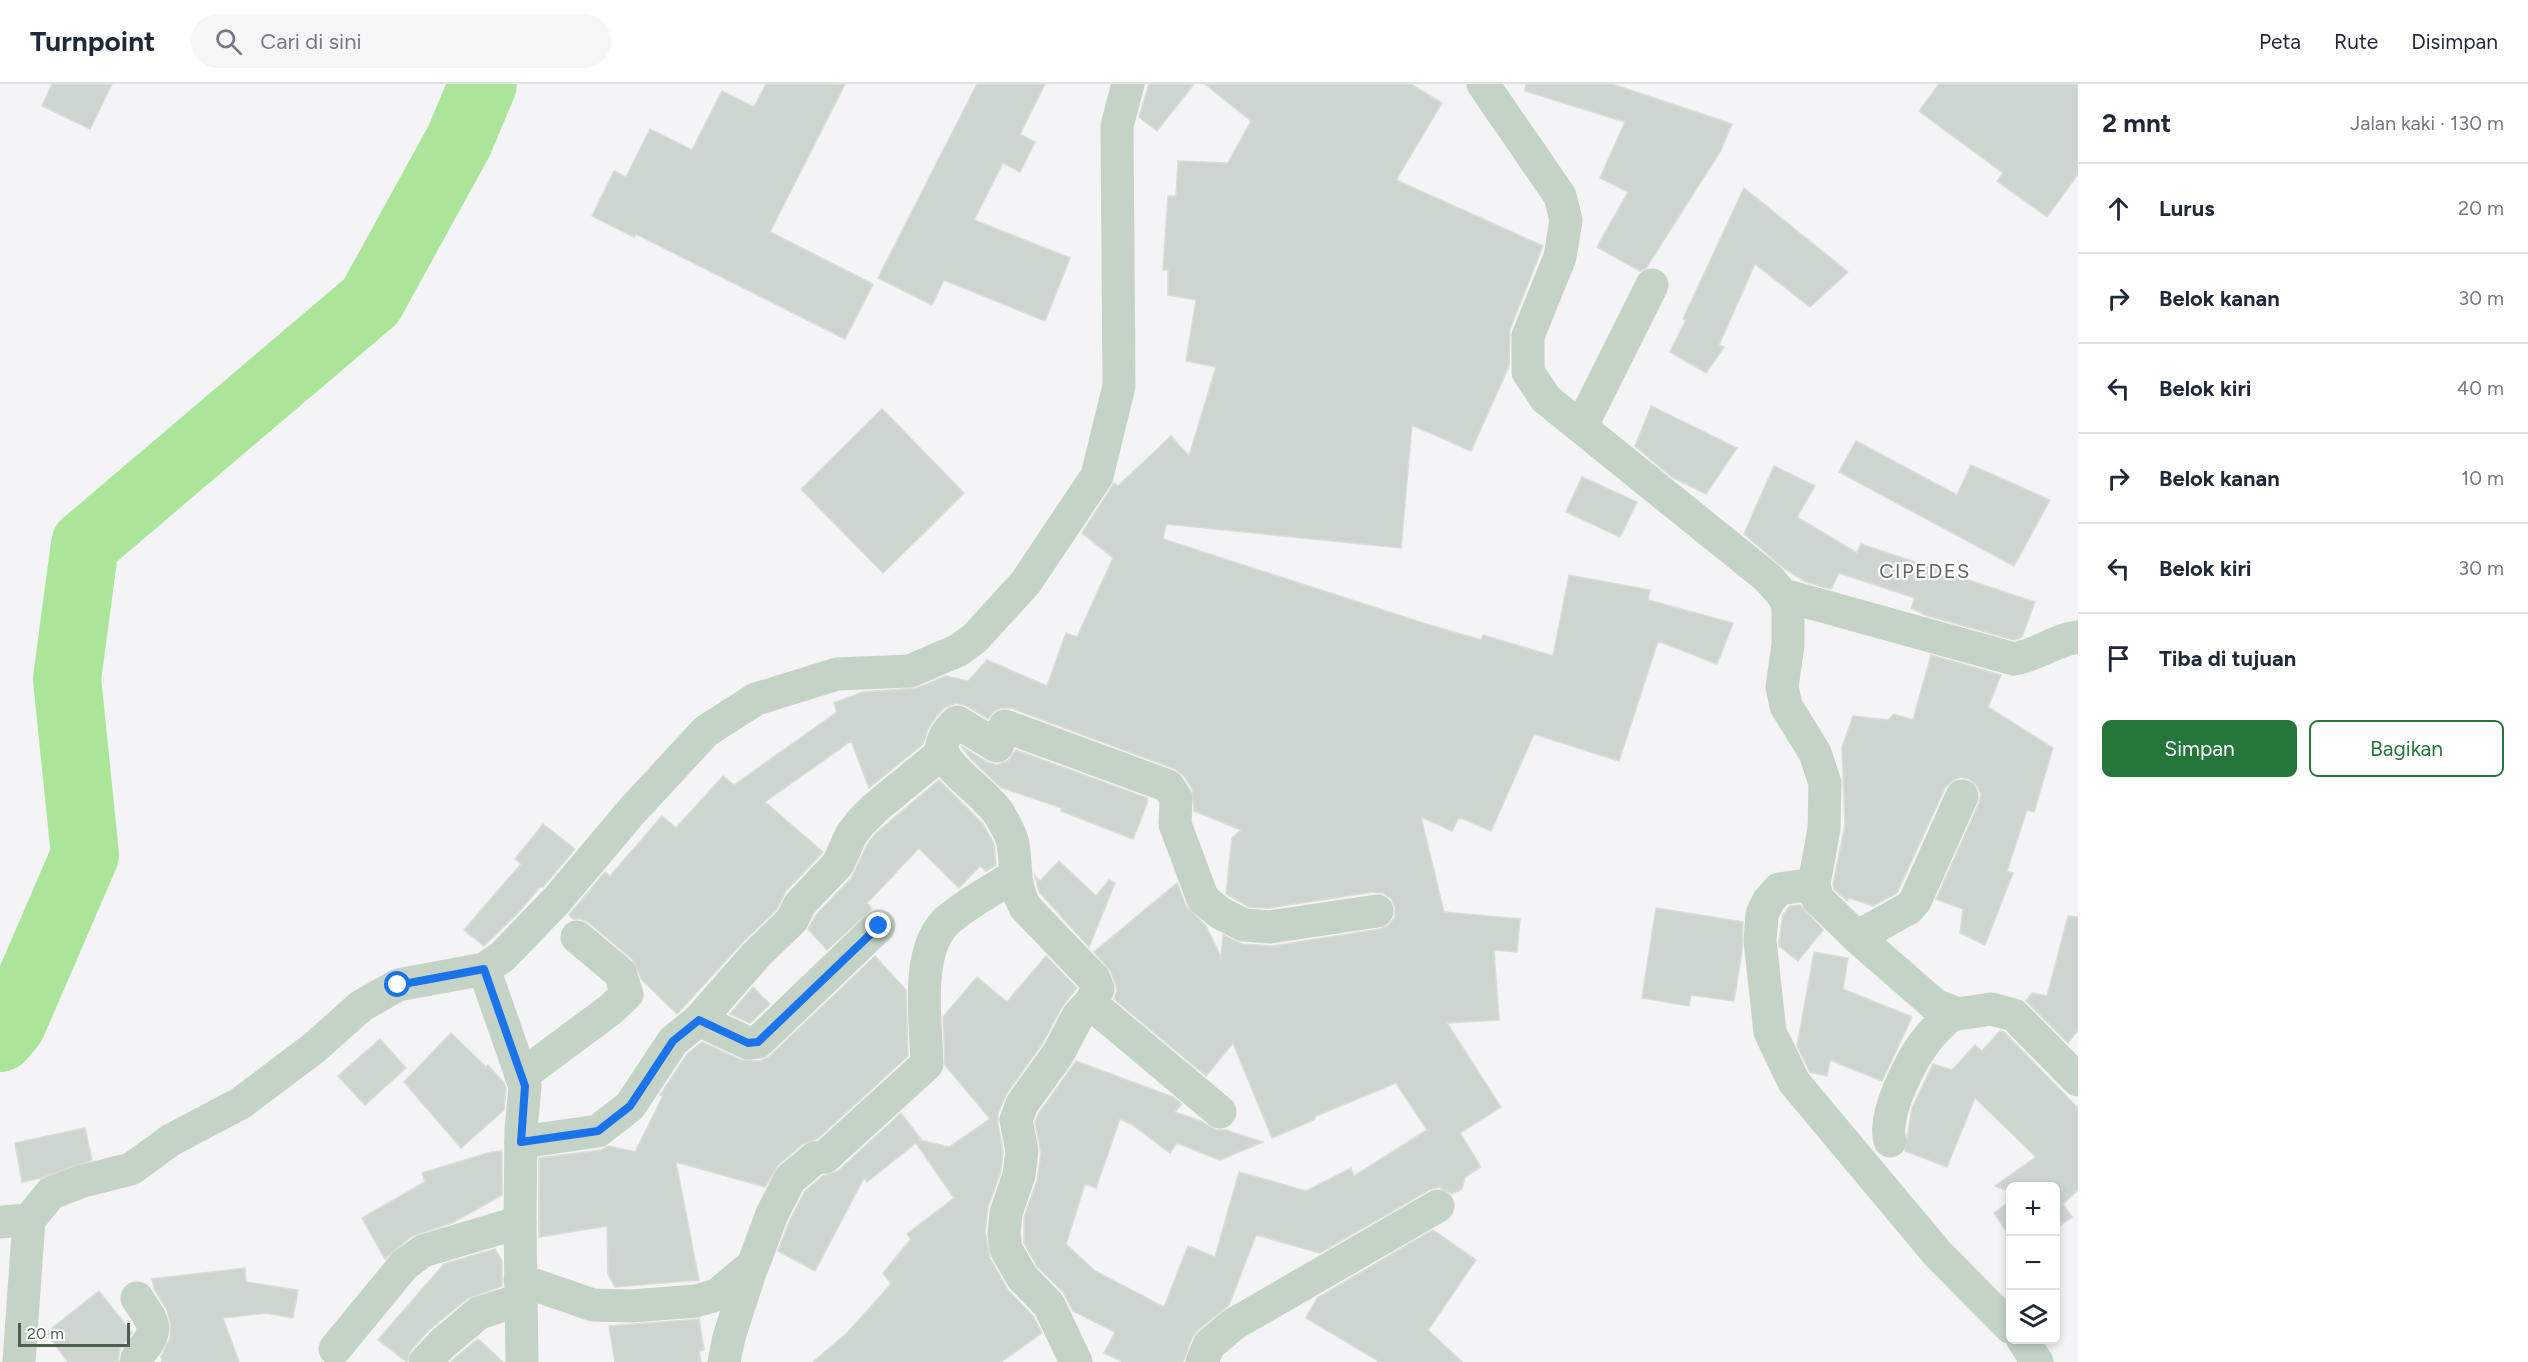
<!DOCTYPE html>
<html lang="id">
<meta charset="utf-8">
<style>
:root{--surface:#fff;--page:#f6f6f7;--text:#1f2937;--muted:#747a83;--line:#e0e1e3;--accent:#25763b}
body{margin:0;font-family:Figtree,sans-serif;background:var(--page);color:var(--text)}
.controls{position:absolute;right:18px;bottom:18px;display:grid;overflow:hidden;border-radius:9px;box-shadow:0 3px 9px #0003}
.controls button{width:54px;height:54px;display:grid;place-items:center;padding:0;border:0;border-bottom:2px solid var(--line);background:var(--surface);color:var(--text);font:30px sans-serif}
.scale{position:absolute;left:18px;bottom:15px;width:112px;box-sizing:border-box;padding-left:6px;border:3px solid #4c5f4d;border-top:0;font-size:16px;line-height:21px;white-space:nowrap;color:#4c5f4d;-webkit-text-stroke:4px #fff;paint-order:stroke}
.stop{position:absolute;width:18px;height:18px;margin:-14px;border:4px solid #1a73e8;border-radius:50%;background:#fff}
.stop.end{background:#1a73e8;border-color:#fff;box-shadow:0 2px 6px #0008}
.list{margin:0;padding:0;list-style:none}
h2{display:flex;justify-content:space-between;align-items:center;height:78px;margin:0;padding:0 24px;font-size:26px}
h2 small{font-size:20px;font-weight:400;color:var(--muted)}
.list li{display:grid;grid-template-columns:39px 1fr auto;gap:18px;align-items:center;box-sizing:border-box;height:90px;padding:0 24px;border-top:2px solid var(--line)}
.list b{display:block;font-size:22px;white-space:nowrap}
.list em{font-size:20px;font-style:normal;color:var(--muted)}
.actions{display:flex;gap:12px;padding:18px 24px}
.actions a{flex:1;padding:14px 0;border:2px solid var(--accent);border-radius:9px;text-align:center;font-size:21px;color:var(--accent)}
.actions .main{background:var(--accent);color:#fff}
.icon{flex:none;width:33px;height:33px;fill:none;stroke:currentColor;stroke-width:2;stroke-linecap:round;stroke-linejoin:round}
.map{position:relative;flex:none;width:2078px;height:1278px;overflow:hidden}
header{display:flex;align-items:center;gap:36px;box-sizing:border-box;height:84px;padding:0 30px;background:var(--surface);border-bottom:2px solid var(--line)}
header strong{font-size:28px}
nav{display:flex;gap:33px;margin-inline-start:auto;font-size:21px}
.search{width:420px;height:54px;background:var(--page);display:flex;align-items:center;gap:15px;box-sizing:border-box;padding:0 21px;border-radius:33px;color:var(--muted);font-size:22px}
main{display:flex}
aside{flex:1;background:var(--surface)}
.map>svg:first-child{display:block}
.lines{fill:none;stroke-linecap:round;stroke-linejoin:round}
.river{stroke:#abe599;stroke-width:68}
.building{fill:#cdd5cf;stroke:#d8ddd9;stroke-width:1.5}
.minor{stroke:#c5d3c6;stroke-width:33}
.route{stroke:#1a73e8;stroke-width:8}
.labels{text-anchor:middle;stroke-width:4.5;stroke-linejoin:round;paint-order:stroke}
.quarter-label{font-size:20px;letter-spacing:1.5px;fill:#606761;stroke:#fff}
</style>
<header>
<strong>Turnpoint</strong>
<div class="search"><svg class="icon" aria-label="search" viewBox="0 0 24 24"><circle cx="10" cy="10" r="6"/><path d="M15 15l6 6"/></svg>Cari di sini</div>
<nav><a>Peta</a><a>Rute</a><a>Disimpan</a></nav>
</header>
<main>
<div class="map">
<svg width="2078" height="1278" viewBox="0 0 2078 1278">
<rect width="100%" height="100%" fill="#f4f3f5"/>
<g class="lines">
<polyline class="river" points="0,954 12,940 85,771 67,595 85,460 371,217 459,57 483,0"/>
</g>
<g class="building">
<polygon points="52,0 112,0 90,45 42,22"/>
<polygon points="766,0 845,0 770,148 873,200 845,255 636,150 634,153 592,132 614,87 626,93 650,45 692,66 722,7 754,23"/>
<polygon points="977,0 1045,0 1020,50 1035,58 1020,88 1003,79 974,136 1070,174 1045,237 944,196 932,221 878,194"/>
<polygon points="1149,0 1194,0 1157,47 1139,33"/>
<polygon points="1205,0 1411,0 1442,19 1396,96 1543,162 1510,245 1509,282 1471,367 1412,341 1401,464 1166,440 1163,455 1423,539 1481,556 1483,551 1553,572 1569,491 1650,506 1648,516 1733,539 1717,580 1658,557 1619,677 1534,650 1491,747 1459,733 1452,747 1421,733 1444,828 1520,835 1517,868 1494,866 1499,936 1447,939 1501,1023 1460,1049 1481,1083 1465,1093 1462,1105 1452,1110 1439,1103 1429,1106 1320,1169 1256,1151 1229,1221 1197,1247 1192,1254 1183,1278 1123,1278 1104,1269 1115,1248 1073,1227 1063,1208 1037,1182 1024,1159 1024,1133 1037,1097 1041,1069 1035,1038 1039,1029 1076,977 1173,1013 1182,1020 1175,1028 1201,1037 1216,1046 1226,1046 1263,1058 1220,1076 1177,1059 1170,1069 1131,1040 1120,1035 1096,1104 1085,1100 1066,1160 1095,1187 1164,1223 1188,1162 1215,1173 1239,1088 1306,1107 1351,1084 1354,1092 1427,1046 1396,999 1316,1032 1314,1036 1272,1054 1233,959 1206,992 1114,915 1117,906 1111,888 1094,868 1177,799 1186,822 1206,842 1221,873 1223,851 1242,860 1273,862 1380,845 1389,841 1395,833 1395,824 1391,815 1383,809 1374,808 1269,824 1249,823 1226,810 1232,754 1241,746 1194,727 1192,704 1184,692 1175,685 1011,624 1001,624 993,628 988,635 967,622 956,619 944,624 936,633 928,645 923,660 869,704 851,657 765,718 823,768 786,807 777,825 743,858 677,930 642,896 632,875 589,839 581,835 573,835 569,831 605,788 610,792 662,732 676,744 723,692 734,701 837,628 834,619 863,608 917,604 946,592 968,597 987,576 1047,602 1066,549 1077,553 1113,474 1082,449 1114,399 1118,402 1171,352 1189,372 1216,283 1186,277 1196,216 1168,211 1168,186 1163,186 1168,112 1176,112 1178,77 1228,79 1251,37"/>
<polygon points="1526,0 1612,0 1732,40 1720,68 1646,184 1640,187 1597,163 1628,108 1600,94 1625,38 1525,7"/>
<polygon points="1939,0 2078,0 2078,90 2047,133 1997,97 2003,89 1919,27"/>
<polygon points="1744,104 1848,188 1810,223 1755,180 1719,261 1724,263 1706,289 1670,268 1686,236 1683,235"/>
<polygon points="1651,322 1737,364 1706,410 1672,393 1635,362"/>
<polygon points="882,325 964,409 883,489 801,405"/>
<polygon points="1856,357 1957,411 1971,381 2050,416 2014,482 1839,388"/>
<polygon points="1774,382 1815,402 1797,433 1857,469 1861,460 2035,518 2022,553 2014,556 1925,531 1911,524 1915,514 1839,489 1831,505 1806,498 1785,485 1744,450"/>
<polygon points="1582,393 1637,418 1620,453 1566,428"/>
<polygon points="1931,571 2001,591 1988,623 2053,664 2034,728 2027,726 2007,787 2013,789 1985,861 1960,849 1963,825 1936,815 1979,719 1981,710 1977,702 1969,695 1961,693 1952,697 1945,704 1897,809 1873,822 1849,814 1847,817 1834,805 1833,800 1845,741 1842,663 1853,632 1888,636 1894,630 1913,636"/>
<polygon points="961,662 987,678 997,681 1008,677 1016,666 1147,714 1148,717 1133,755 1061,727 1062,724 1000,703 970,674"/>
<polygon points="939,696 983,740 994,760 996,781 986,787 980,782 959,804 919,764 867,819 872,825 827,866 808,845 816,831 852,793 867,761 875,750"/>
<polygon points="543,740 575,765 543,803 540,803 518,829 484,862 464,846 521,780 515,775"/>
<polygon points="1059,777 1096,812 1109,796 1115,799 1089,863 1039,808 1035,792 1040,797"/>
<polygon points="1800,821 1823,846 1798,877 1779,862 1779,857 1783,831 1790,822"/>
<polygon points="1656,824 1743,838 1742,867 1734,917 1691,911 1689,922 1642,914"/>
<polygon points="2068,832 2078,833 2078,946 2068,959 2026,917 2032,909 2047,912"/>
<polygon points="1814,868 1848,874 1843,905 1912,933 1882,997 1830,976 1827,992 1810,988 1797,962"/>
<polygon points="875,872 906,906 908,972 817,1055 803,1060 778,1081 765,1103 676,1078 699,1196 615,1203 608,1190 607,1142 539,1153 539,1074 601,1066 609,1062 635,1068 663,1012 660,1011 687,970 702,958 741,976 760,977 770,972"/>
<polygon points="1046,872 1077,904 1062,923 1042,960 1007,1009 998,1029 998,1040 1003,1068 1001,1087 988,1123 985,1148 990,1174 1008,1206 1033,1232 1042,1249 1001,1278 813,1278 847,1249 891,1200 883,1189 911,1155 907,1150 954,1114 916,1059 867,1098 864,1094 815,1187 778,1167 789,1138 805,1107 823,1092 838,1087 901,1029 921,1055 919,1056 949,1063 990,1035 945,981 943,933 977,893 1007,918"/>
<polygon points="753,903 770,920 750,939 730,930"/>
<polygon points="2000,947 2004,948 2078,1024 2078,1106 2063,1120 2072,1133 2055,1145 2055,1102 2010,1102 2010,1108 1995,1102 2036,1073 1975,1014 1947,1083 1905,1067 1912,1024 1933,980 1952,986 1975,961 1982,967"/>
<polygon points="451,949 486,983 488,981 504,999 506,1004 504,1026 461,1064 404,998"/>
<polygon points="380,955 406,984 365,1021 338,992"/>
<polygon points="85,1044 92,1076 41,1094 22,1098 15,1059"/>
<polygon points="502,1067 502,1111 452,1139 412,1152 385,1175 362,1134 425,1098 422,1089 491,1068"/>
<polygon points="2010,1117 2010,1153 1994,1129"/>
<polygon points="1433,1146 1476,1176 1428,1246 1462,1278 1380,1278 1306,1234 1317,1214"/>
<polygon points="495,1165 502,1177 502,1202 467,1215 429,1246 411,1266 407,1278 378,1256 444,1180"/>
<polygon points="245,1184 246,1198 298,1206 293,1234 266,1229 223,1234 239,1278 162,1278 161,1272 170,1254 171,1242 167,1226 154,1205 152,1195"/>
<polygon points="99,1207 132,1249 120,1265 118,1278 68,1278 46,1249"/>
<polygon points="699,1235 704,1266 699,1267 701,1278 615,1278 609,1242"/>
<polygon points="478,1255 503,1278 451,1278 456,1273"/>
</g>
<g class="lines">
<g class="minor">
<polyline points="1483,0 1560,112 1566,136 1560,173 1528,252 1528,288 1546,315 1768,494 1783,511 1788,522 1788,561 1782,603 1786,622 1815,669 1825,699 1824,745 1814,800 1817,814 1857,853 1935,921 1958,930 1991,925 2014,931 2078,996"/>
<polyline points="1581,343 1652,201"/>
<path d="M1783 511 2014 575C2037 571 2058 555 2078 553"/>
<polyline points="1814,800 1779,805 1769,816 1762,830 1760,857 1770,948 1794,998 1937,1169 2010,1243"/>
<polyline points="1857,853 1909,824 1915,817 1962,712"/>
<polyline points="484,885 525,1002 521,1046 520,1138 522,1278"/>
<polyline points="1090,919 1220,1028"/>
<polyline points="699,936 748,959 758,958 879,842"/>
<polyline points="521,992 610,926 627,910 620,889 577,853"/>
<path d="M1890 1057C1882 1031 1912 973 1929 953 1936 944 1945 937 1952 929"/>
<polyline points="521,1058 598,1047 630,1022 673,957 699,936 757,870 792,836 800,820 838,780 851,751 861,738 876,723 942,669"/>
<polyline points="0,1138 29,1136"/>
<path d="M520 1196 593 1221 632 1222 696 1217 717 1211 753 1181 772 1130 790 1095 815 1074 825 1073 927 980C926 939 914 863 949 835 969 818 993 806 1014 792"/>
<polyline points="2023,1256 2037,1278"/>
<polyline points="335,1265 404,1181 423,1167 520,1138"/>
<polyline points="19,1278 29,1136 51,1109 83,1097 131,1085 171,1056 241,1019 314,964 361,922 398,901 484,885 502,873 557,816 631,728 706,647 756,615 837,590 910,587 959,566 975,554 1026,498 1097,392 1119,302 1117,42 1128,0"/>
<path d="M136 1278C137 1272 139 1270 143 1265 162 1243 150 1235 137 1214"/>
<polyline points="425,1278 443,1259 479,1229 520,1216"/>
<polyline points="724,1278 729,1253 752,1182"/>
<path d="M1076 1278 1049 1221 1022 1193 1006 1165 1004 1150 1006 1129 1019 1091 1022 1067 1016 1036 1022 1020 1058 970 1078 932 1090 919 1098 905 1094 895 1025 823C1013 800 1017 784 1013 760 1012 752 1006 742 1002 735 992 714 956 693 943 670 938 659 949 645 957 638L997 662 1005 642 1168 702 1176 714 1175 740 1203 815 1220 829 1244 841 1270 843 1377 827"/>
<polyline points="1202,1278 1209,1261 1234,1240 1438,1122"/>
</g>
</g>
<g class="lines">
<polyline class="route" points="398,901 484,885 525,1002 521,1058 598,1047 630,1022 673,957 699,936 748,959 758,958 879,842"/>
</g>
<g class="labels">
<g class="quarter-label">
<text x="1925" y="494">CIPEDES</text>
</g>
</g>
</svg>
<div class="controls">
<button>+</button>
<button>−</button>
<button><svg class="icon" aria-label="layers" viewBox="0 0 24 24"><path d="M12 4l9 5-9 5-9-5zM3 14l9 5 9-5"/></svg></button>
</div>
<div class="scale">20 m</div>
<div class="stop" style="left:398px;top:901px"></div>
<div class="stop end" style="left:879px;top:842px"></div>
</div>
<aside>
<h2>2 mnt<small>Jalan kaki · 130 m</small></h2>
<ul class="list">
<li><svg class="icon" aria-label="ahead" viewBox="0 0 24 24"><path d="M12 20V5M6 11l6-6 6 6"/></svg><div><b>Lurus</b></div><em>20 m</em></li>
<li><svg class="icon" aria-label="right" viewBox="0 0 24 24"><path d="M7 20v-9h11M14 6l5 5-5 5"/></svg><div><b>Belok kanan</b></div><em>30 m</em></li>
<li><svg class="icon" aria-label="left" viewBox="0 0 24 24"><path d="M17 20v-9H6M10 6l-5 5 5 5"/></svg><div><b>Belok kiri</b></div><em>40 m</em></li>
<li><svg class="icon" aria-label="right" viewBox="0 0 24 24"><path d="M7 20v-9h11M14 6l5 5-5 5"/></svg><div><b>Belok kanan</b></div><em>10 m</em></li>
<li><svg class="icon" aria-label="left" viewBox="0 0 24 24"><path d="M17 20v-9H6M10 6l-5 5 5 5"/></svg><div><b>Belok kiri</b></div><em>30 m</em></li>
<li><svg class="icon" aria-label="arrive" viewBox="0 0 24 24"><path d="M6 21V4h12l-3 4 3 4H6"/></svg><div><b>Tiba di tujuan</b></div></li>
</ul>
<div class="actions"><a class="main">Simpan</a><a>Bagikan</a></div>
</aside>
</main>
